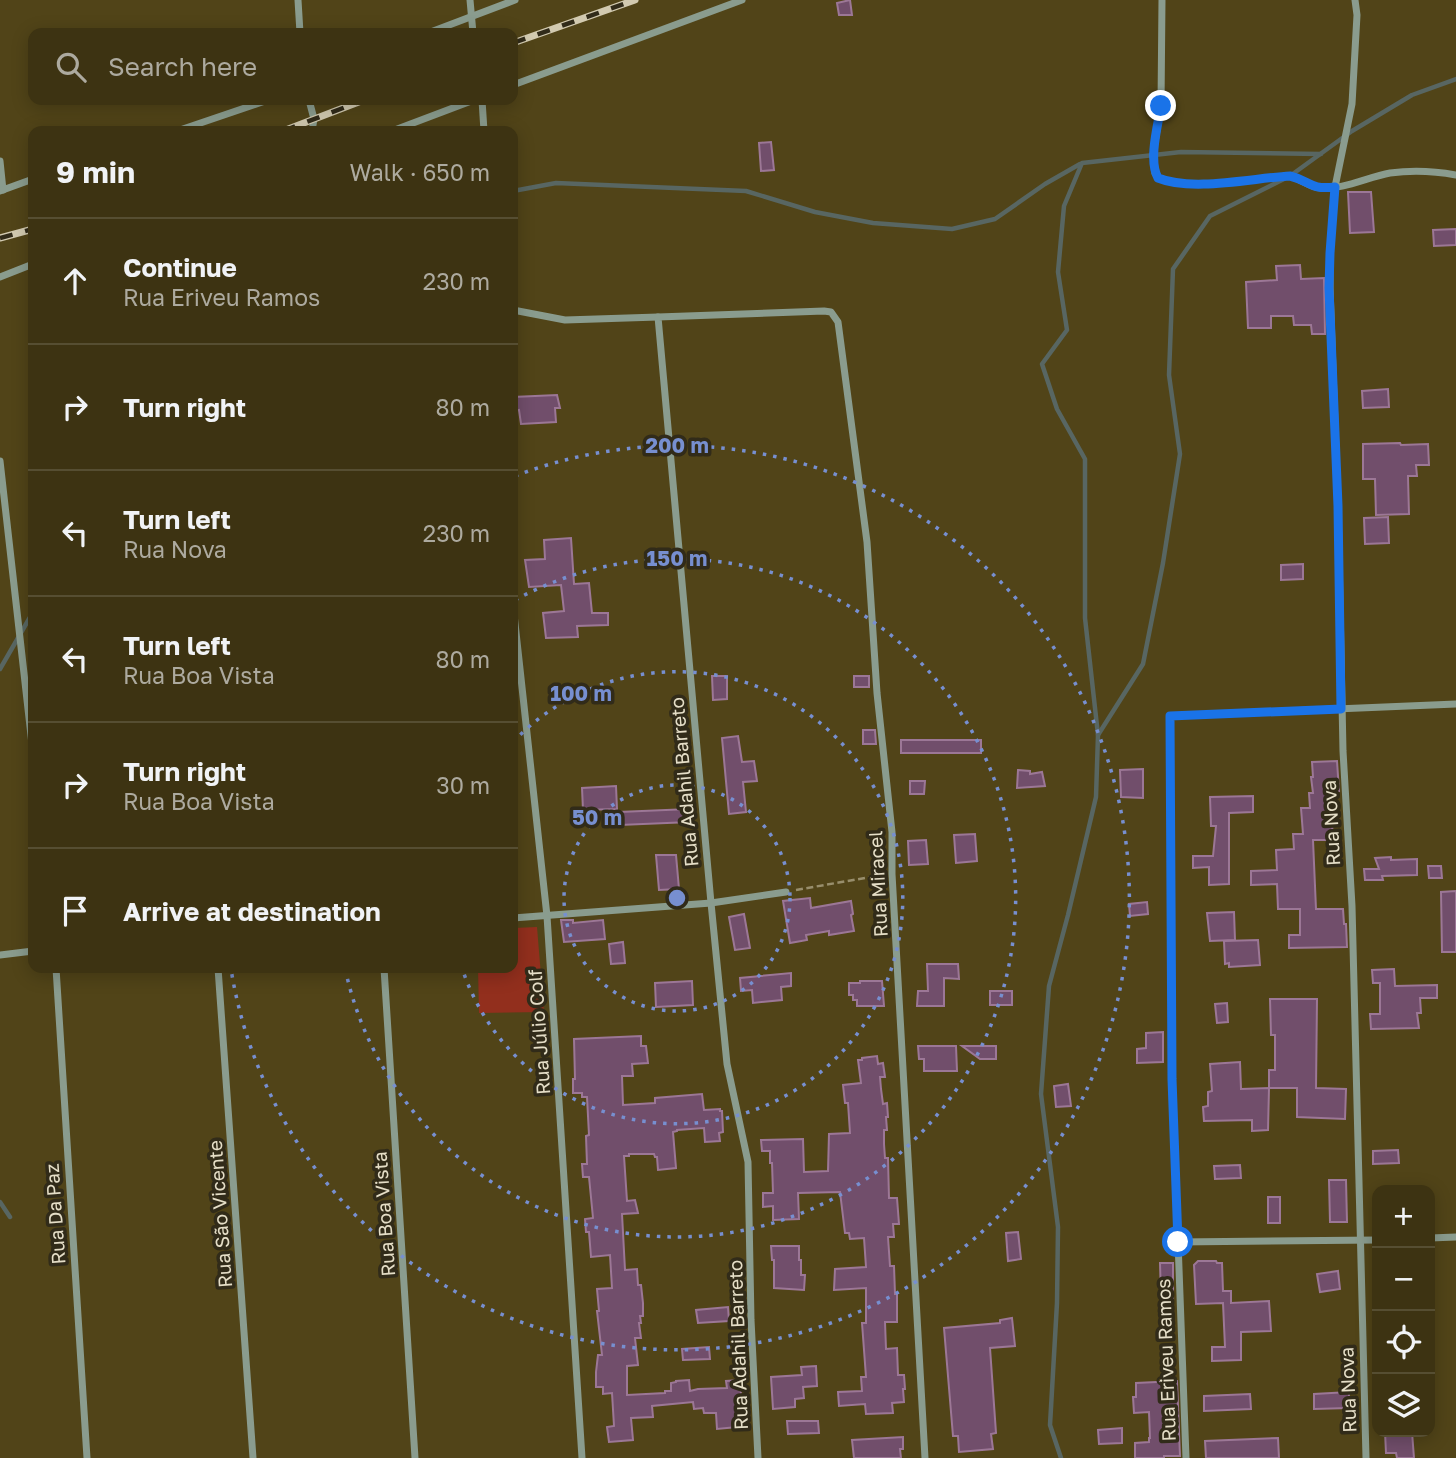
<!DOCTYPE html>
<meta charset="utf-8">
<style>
:root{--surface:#3d3312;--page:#483f20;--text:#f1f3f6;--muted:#adaa9f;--line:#564e32}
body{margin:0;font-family:"Golos Text",sans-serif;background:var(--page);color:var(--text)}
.controls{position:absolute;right:21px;bottom:21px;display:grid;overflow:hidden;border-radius:14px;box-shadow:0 4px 18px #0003}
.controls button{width:63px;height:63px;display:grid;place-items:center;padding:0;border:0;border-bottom:2px solid var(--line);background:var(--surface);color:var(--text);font:35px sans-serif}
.stop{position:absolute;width:21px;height:21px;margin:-16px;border:5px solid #1a73e8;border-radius:50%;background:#fff}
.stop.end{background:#1a73e8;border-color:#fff;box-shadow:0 2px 7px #0008}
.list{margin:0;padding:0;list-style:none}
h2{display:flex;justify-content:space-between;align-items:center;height:91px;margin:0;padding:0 28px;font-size:30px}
h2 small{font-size:23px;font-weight:400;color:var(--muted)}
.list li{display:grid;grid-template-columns:46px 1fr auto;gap:21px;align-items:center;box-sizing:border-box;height:126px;padding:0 28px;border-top:2px solid var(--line)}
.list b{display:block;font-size:26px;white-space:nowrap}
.list p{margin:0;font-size:23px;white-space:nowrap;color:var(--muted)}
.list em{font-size:23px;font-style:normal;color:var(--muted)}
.icon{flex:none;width:38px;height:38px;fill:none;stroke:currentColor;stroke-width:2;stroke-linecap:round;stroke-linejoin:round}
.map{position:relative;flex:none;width:1456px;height:1458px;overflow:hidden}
.search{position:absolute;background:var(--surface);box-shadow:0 4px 18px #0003;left:28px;top:28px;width:490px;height:77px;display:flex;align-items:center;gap:18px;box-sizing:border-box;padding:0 24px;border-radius:14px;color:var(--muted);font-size:26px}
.panel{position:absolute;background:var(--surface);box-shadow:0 4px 18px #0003;left:28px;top:126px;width:490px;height:847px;border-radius:14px}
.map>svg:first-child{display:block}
.green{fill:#922f1d}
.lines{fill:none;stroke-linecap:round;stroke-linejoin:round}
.stream{stroke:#586662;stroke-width:4.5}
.building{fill:#714e6b;stroke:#9c7796;stroke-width:2}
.path{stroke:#988e6c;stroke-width:2.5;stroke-dasharray:7 3.5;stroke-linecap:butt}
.minor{stroke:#8a9c8e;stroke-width:7}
.rail-casing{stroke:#d2cab0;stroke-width:7}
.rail{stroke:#312b19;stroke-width:4.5;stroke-dasharray:13;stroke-linecap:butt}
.route{stroke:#1a73e8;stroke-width:9}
.ring{fill:none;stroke:#778fd0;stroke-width:3.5;stroke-dasharray:3.5 7}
.labels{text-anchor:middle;stroke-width:7;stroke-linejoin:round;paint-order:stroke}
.street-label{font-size:19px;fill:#e5dec7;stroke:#312b19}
.centre{fill:#778fd0;stroke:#312b19;stroke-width:3.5}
.ring-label{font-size:21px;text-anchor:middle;font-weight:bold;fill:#778fd0;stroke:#312b19;stroke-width:7;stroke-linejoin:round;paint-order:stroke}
</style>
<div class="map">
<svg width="1456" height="1458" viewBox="0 0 1456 1458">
<rect width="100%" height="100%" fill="#514418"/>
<polygon class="green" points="537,927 544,1012 479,1013 478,968 513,968 513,928"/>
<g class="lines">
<g class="stream">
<polyline points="513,191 556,183 746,191 815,212 873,223 952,229 995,219 1045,184 1080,164"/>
<polyline points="0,669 33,612"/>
<polyline points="1098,735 1085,618 1085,459 1057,409 1042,364 1067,330 1058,272 1064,206 1082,163 1181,152 1321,154"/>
<polyline points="0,1202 10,1217"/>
<polyline points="1061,1458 1050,1425 1057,1303 1058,1227 1041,1094 1049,986 1068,915 1096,797 1098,735 1143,664 1163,563 1180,454 1169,375 1173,269 1210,216 1290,176 1352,131 1412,95 1456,79"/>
</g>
</g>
<g class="building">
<polygon points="850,0 852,15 839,15 837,3"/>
<polygon points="771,142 774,170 761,171 759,143"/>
<polygon points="1348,192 1371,192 1374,232 1350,233"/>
<polygon points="1456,229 1456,245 1434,246 1433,230"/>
<polygon points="1300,265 1301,279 1324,278 1325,334 1312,334 1311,325 1294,325 1293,316 1271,316 1271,328 1248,328 1246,282 1277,280 1276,266"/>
<polygon points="1388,389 1389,407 1363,408 1362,391"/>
<polygon points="557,395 560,408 555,408 556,422 521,424 519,410 513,411 513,397"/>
<polygon points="1400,443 1401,445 1428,444 1429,465 1416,465 1417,476 1408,476 1409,514 1376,515 1375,479 1363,479 1363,444"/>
<polygon points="1388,517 1389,543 1365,544 1364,518"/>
<polygon points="571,538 574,584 589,583 592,613 608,613 608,625 577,626 578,637 546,638 543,613 564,611 561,585 529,587 525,560 545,559 544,540"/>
<polygon points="1303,564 1303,579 1281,580 1281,565"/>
<polygon points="712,676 727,676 727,699 713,700"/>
<rect x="854" y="676" width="15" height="11"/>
<polygon points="863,730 875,730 876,744 863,744"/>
<polygon points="738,736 742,762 754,761 757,781 743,782 746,812 729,814 722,738"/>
<rect x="901" y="740" width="80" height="13"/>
<polygon points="1337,761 1339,791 1335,791 1336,806 1331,806 1333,840 1313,840 1316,909 1343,909 1344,924 1346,924 1347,947 1289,948 1289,935 1300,935 1300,909 1278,909 1277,884 1251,885 1251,871 1277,870 1276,850 1294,849 1293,834 1303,834 1301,808 1310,808 1309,793 1313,793 1311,777 1313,777 1312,762"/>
<polygon points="1143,769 1143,798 1121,797 1120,770"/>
<polygon points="1018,770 1030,771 1030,774 1042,772 1045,786 1017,788"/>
<polygon points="910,781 925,781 924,794 910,794"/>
<polygon points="616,786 617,809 583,810 582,788"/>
<polygon points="1253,796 1253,812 1229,813 1229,884 1209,885 1209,867 1193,868 1193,856 1213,856 1216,826 1211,826 1210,797"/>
<polygon points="689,809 690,822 620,825 619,812"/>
<polygon points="975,834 977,861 956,863 954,835"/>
<polygon points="926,840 928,864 909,865 908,841"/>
<polygon points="656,855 676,855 679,889 659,890"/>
<polygon points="1391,857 1391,860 1417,859 1417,875 1382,876 1383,880 1365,880 1364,869 1379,869 1375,858"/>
<polygon points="1428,866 1441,866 1442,878 1429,878"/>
<polygon points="1456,891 1456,952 1442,952 1441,892"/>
<polygon points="810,898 811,908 851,901 853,914 851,915 854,931 829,935 829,931 806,935 807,940 790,943 783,901"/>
<polygon points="1147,902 1148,914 1130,916 1129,904"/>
<polygon points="1234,912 1235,940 1210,941 1207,913"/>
<polygon points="744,914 750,948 735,950 729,917"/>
<polygon points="561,920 573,920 573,923 603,920 605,939 564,942"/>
<polygon points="1258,940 1260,965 1229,967 1229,963 1225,964 1224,941"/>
<polygon points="623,942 625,963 611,964 609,944"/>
<polygon points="927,964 958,964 959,979 944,978 944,1006 917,1006 918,991 928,991"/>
<polygon points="1394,969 1395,986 1437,985 1437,998 1420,998 1421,1013 1417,1013 1419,1028 1371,1029 1370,1014 1380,1014 1380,983 1373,983 1372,970"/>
<polygon points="791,973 791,986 781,987 782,1000 753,1003 752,990 741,991 740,978"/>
<polygon points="692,981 693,1005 656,1007 655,983"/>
<polygon points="860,981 882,981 884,1006 857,1006 857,1000 853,1000 853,995 849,995 849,983 860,983"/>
<rect x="990" y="991" width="22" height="14"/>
<polygon points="1270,999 1317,999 1316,1088 1346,1089 1345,1119 1297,1117 1297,1088 1269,1088 1269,1070 1275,1070 1275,1035 1271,1035"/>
<polygon points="1227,1003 1228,1022 1217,1023 1215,1004"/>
<polygon points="1163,1032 1163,1062 1137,1063 1137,1049 1146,1048 1146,1033"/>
<polygon points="641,1036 641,1046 646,1046 648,1063 632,1064 633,1076 622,1076 623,1105 655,1103 655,1098 702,1094 704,1110 720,1109 720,1111 722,1111 723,1132 719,1133 720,1141 705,1142 704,1128 677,1130 677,1131 673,1132 676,1168 658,1170 657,1157 655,1157 654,1154 629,1154 629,1156 624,1156 627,1201 635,1200 638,1213 622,1214 625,1270 637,1269 638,1285 641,1285 643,1303 643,1316 640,1316 641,1323 639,1323 641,1338 635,1338 638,1365 627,1366 627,1395 665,1393 665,1391 671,1391 671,1383 676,1382 676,1381 689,1380 690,1391 698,1389 727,1388 726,1381 740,1380 742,1411 736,1414 737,1427 717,1429 716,1413 704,1413 703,1408 694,1409 693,1402 652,1406 653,1417 631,1418 633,1440 609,1442 607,1427 614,1426 612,1393 603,1394 603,1387 596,1387 596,1372 598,1355 602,1355 597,1311 599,1311 597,1289 612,1288 610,1255 591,1257 589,1232 586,1232 585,1219 593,1218 589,1177 583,1177 582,1164 587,1164 586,1136 589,1135 587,1097 582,1097 582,1093 573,1093 573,1079 575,1079 574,1039"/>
<polygon points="918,1046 956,1046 957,1071 924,1071 924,1059 919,1059"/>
<polygon points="962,1046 996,1046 996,1059 980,1059"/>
<polygon points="877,1056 878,1064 883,1063 885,1077 880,1077 881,1089 883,1104 887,1103 888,1117 886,1117 887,1130 884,1130 884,1144 885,1158 888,1158 889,1198 897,1198 899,1224 893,1224 894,1237 888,1237 890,1266 894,1266 895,1294 897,1294 897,1322 885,1322 886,1349 897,1348 898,1375 904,1375 905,1389 903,1389 904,1402 892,1403 893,1413 866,1414 865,1404 839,1406 838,1392 862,1391 861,1377 866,1377 862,1323 866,1323 866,1288 834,1290 835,1269 866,1267 864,1238 850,1239 849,1233 845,1233 840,1192 798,1193 799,1219 773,1220 773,1206 763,1207 763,1193 773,1193 772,1163 770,1163 770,1151 762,1151 761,1140 803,1139 804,1172 828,1171 829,1134 850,1133 848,1103 845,1103 843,1085 861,1083 858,1060 862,1060 862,1058"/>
<polygon points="1240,1062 1241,1089 1269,1088 1268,1130 1252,1131 1252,1120 1204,1121 1203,1107 1208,1106 1208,1092 1212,1091 1210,1064"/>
<polygon points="1068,1084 1071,1106 1056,1107 1054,1086"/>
<polygon points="1398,1150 1399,1163 1373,1164 1373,1151"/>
<polygon points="1240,1165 1241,1178 1215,1179 1214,1166"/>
<polygon points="1329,1180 1346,1180 1347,1222 1330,1222"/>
<rect x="1268" y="1197" width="12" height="26"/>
<polygon points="1018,1232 1021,1259 1008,1261 1006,1233"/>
<polygon points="771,1246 799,1246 799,1260 801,1260 801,1275 805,1275 804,1290 774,1288 774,1260 772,1260"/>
<polygon points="1198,1261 1216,1261 1217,1263 1222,1263 1223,1291 1231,1291 1231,1303 1269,1301 1271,1331 1241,1332 1241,1360 1212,1361 1212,1347 1225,1347 1223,1303 1196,1304 1194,1265"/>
<polygon points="1160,1263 1173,1263 1173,1298 1161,1298"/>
<polygon points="1338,1271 1340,1289 1320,1292 1317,1274"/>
<polygon points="728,1307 729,1321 698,1323 696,1310"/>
<polygon points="1012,1318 1015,1346 990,1348 996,1433 991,1434 993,1449 959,1452 958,1436 953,1436 944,1328 1000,1323 1000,1320"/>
<polygon points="709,1347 710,1359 683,1360 682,1349"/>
<polygon points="816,1366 817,1386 803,1387 804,1398 795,1399 795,1407 773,1409 771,1377 802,1375 801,1367"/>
<polygon points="1177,1381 1180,1456 1164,1456 1164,1458 1135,1458 1135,1443 1149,1442 1149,1438 1150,1438 1149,1412 1134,1413 1133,1397 1136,1397 1136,1383"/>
<polygon points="1349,1392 1349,1408 1314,1409 1314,1394"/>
<polygon points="1250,1394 1251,1409 1204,1411 1204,1396"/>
<polygon points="787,1421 818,1421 819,1433 788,1434"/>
<polygon points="1122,1428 1122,1443 1099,1444 1098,1430"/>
<polygon points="1385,1432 1412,1432 1414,1458 1397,1458 1396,1453 1386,1453"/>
<polygon points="903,1437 903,1449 900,1449 901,1458 854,1458 852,1440"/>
<polygon points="1278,1438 1279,1458 1206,1458 1205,1441"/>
</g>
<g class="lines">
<polyline class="path" points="796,890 882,875"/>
<g class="minor">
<polyline points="298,0 300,33"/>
<polyline points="470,0 473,33"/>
<path d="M1162 0 1161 105 1153 155 1155 173 1158 178C1193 192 1252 178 1290 176 1301 179 1309 187 1321 188 1342 190 1368 177 1390 173 1413 170 1434 171 1456 175"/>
<polyline points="1355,0 1357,15 1352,104 1335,187 1330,253 1330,288 1338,506 1343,751 1352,906 1366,1458"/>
<polyline points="428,33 515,0"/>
<polyline points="513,85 742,0"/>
<polyline points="309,100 314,119 312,131"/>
<polyline points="482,100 484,131"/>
<polyline points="177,131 268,100"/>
<polyline points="392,131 474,100"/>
<polyline points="0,161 3,190"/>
<polyline points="0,191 33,179"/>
<polyline points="0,277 33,264"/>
<polyline points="513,310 565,320 658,317"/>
<polyline points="0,461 33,753"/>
<polyline points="513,605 547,916 582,1458"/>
<polyline points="513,918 711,903 786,892"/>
<polyline points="0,955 33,951"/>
<polyline points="56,968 87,1458"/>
<polyline points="218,968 253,1458"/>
<polyline points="384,968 415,1458"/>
<polyline points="1430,1238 1456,1237"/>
<polyline points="1178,1242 1377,1240"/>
<polyline points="758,1458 751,1320 748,1162 727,1064 711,903 658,317 824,311 831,312 838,322 867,542 877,693 892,832 892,874 925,1458"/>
<polyline points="1186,1458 1172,1079 1170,716 1456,704"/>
</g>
<defs>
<g id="rail">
<polyline points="513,43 635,0"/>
<polyline points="283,131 364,100"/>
<polyline points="0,238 33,229"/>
</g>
</defs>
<use href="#rail" class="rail-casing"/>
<use href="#rail" class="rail"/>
</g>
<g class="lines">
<path class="route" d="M1161 106C1158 125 1148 160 1158 178 1192 192 1253 178 1290 176 1311 181 1309 190 1335 187L1330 253 1329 288 1338 506 1341 709 1170 716 1172 1079 1178 1242"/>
</g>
<g class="ring">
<circle cx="677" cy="898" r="113"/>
<path d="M513 742A226 226 0 1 1 462 968"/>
<path d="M515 600A339 339 0 1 1 345 968"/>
<path d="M515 476A452 452 0 1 1 231 969"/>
</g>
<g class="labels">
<g class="street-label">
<text transform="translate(684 782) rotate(-95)" y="7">Rua Adahil Barreto</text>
<text transform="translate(1331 823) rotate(-93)" y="7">Rua Nova</text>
<text transform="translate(878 884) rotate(-93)" y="7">Rua Miracel</text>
<text transform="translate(539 1032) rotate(-94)" y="7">Rua Júlio Colf</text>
<text transform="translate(55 1214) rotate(-94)" y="7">Rua Da Paz</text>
<text transform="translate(220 1214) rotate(-94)" y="7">Rua São Vicente</text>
<text transform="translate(384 1214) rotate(-94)" y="7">Rua Boa Vista</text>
<text transform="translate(738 1345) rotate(-92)" y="7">Rua Adahil Barreto</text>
<text transform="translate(1166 1360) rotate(-92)" y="7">Rua Eriveu Ramos</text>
<text transform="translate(1348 1390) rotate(-92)" y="7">Rua Nova</text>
</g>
</g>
<circle cx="677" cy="898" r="10" class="centre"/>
<g class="ring-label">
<text x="677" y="453">200 m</text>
<text x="677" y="566">150 m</text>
<text x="581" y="701">100 m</text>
<text x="597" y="825">50 m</text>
</g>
</svg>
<div class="controls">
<button>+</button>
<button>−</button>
<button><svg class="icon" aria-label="locate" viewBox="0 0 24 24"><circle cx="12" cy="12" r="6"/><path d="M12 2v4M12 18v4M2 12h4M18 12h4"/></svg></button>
<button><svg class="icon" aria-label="layers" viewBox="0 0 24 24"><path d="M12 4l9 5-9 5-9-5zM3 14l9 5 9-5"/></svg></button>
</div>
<div class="stop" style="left:1178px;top:1242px"></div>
<div class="stop end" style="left:1161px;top:106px"></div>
<div class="search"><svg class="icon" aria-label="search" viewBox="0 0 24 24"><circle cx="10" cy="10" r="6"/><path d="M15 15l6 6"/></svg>Search here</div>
<section class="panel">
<h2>9 min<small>Walk · 650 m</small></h2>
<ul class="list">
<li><svg class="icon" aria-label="ahead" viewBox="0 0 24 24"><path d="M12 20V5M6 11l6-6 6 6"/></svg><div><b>Continue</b><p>Rua Eriveu Ramos</p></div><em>230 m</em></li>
<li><svg class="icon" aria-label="right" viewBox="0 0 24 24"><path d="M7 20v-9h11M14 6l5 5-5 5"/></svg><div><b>Turn right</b></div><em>80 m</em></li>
<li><svg class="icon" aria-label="left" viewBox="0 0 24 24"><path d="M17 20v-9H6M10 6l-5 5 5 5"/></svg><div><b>Turn left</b><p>Rua Nova</p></div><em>230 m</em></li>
<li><svg class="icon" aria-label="left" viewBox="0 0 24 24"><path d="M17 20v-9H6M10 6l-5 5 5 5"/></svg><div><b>Turn left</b><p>Rua Boa Vista</p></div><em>80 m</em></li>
<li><svg class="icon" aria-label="right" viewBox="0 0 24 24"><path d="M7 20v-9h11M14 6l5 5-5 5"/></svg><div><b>Turn right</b><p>Rua Boa Vista</p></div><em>30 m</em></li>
<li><svg class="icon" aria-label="arrive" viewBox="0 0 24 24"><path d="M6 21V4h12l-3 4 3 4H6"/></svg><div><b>Arrive at destination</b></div></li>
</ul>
</section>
</div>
